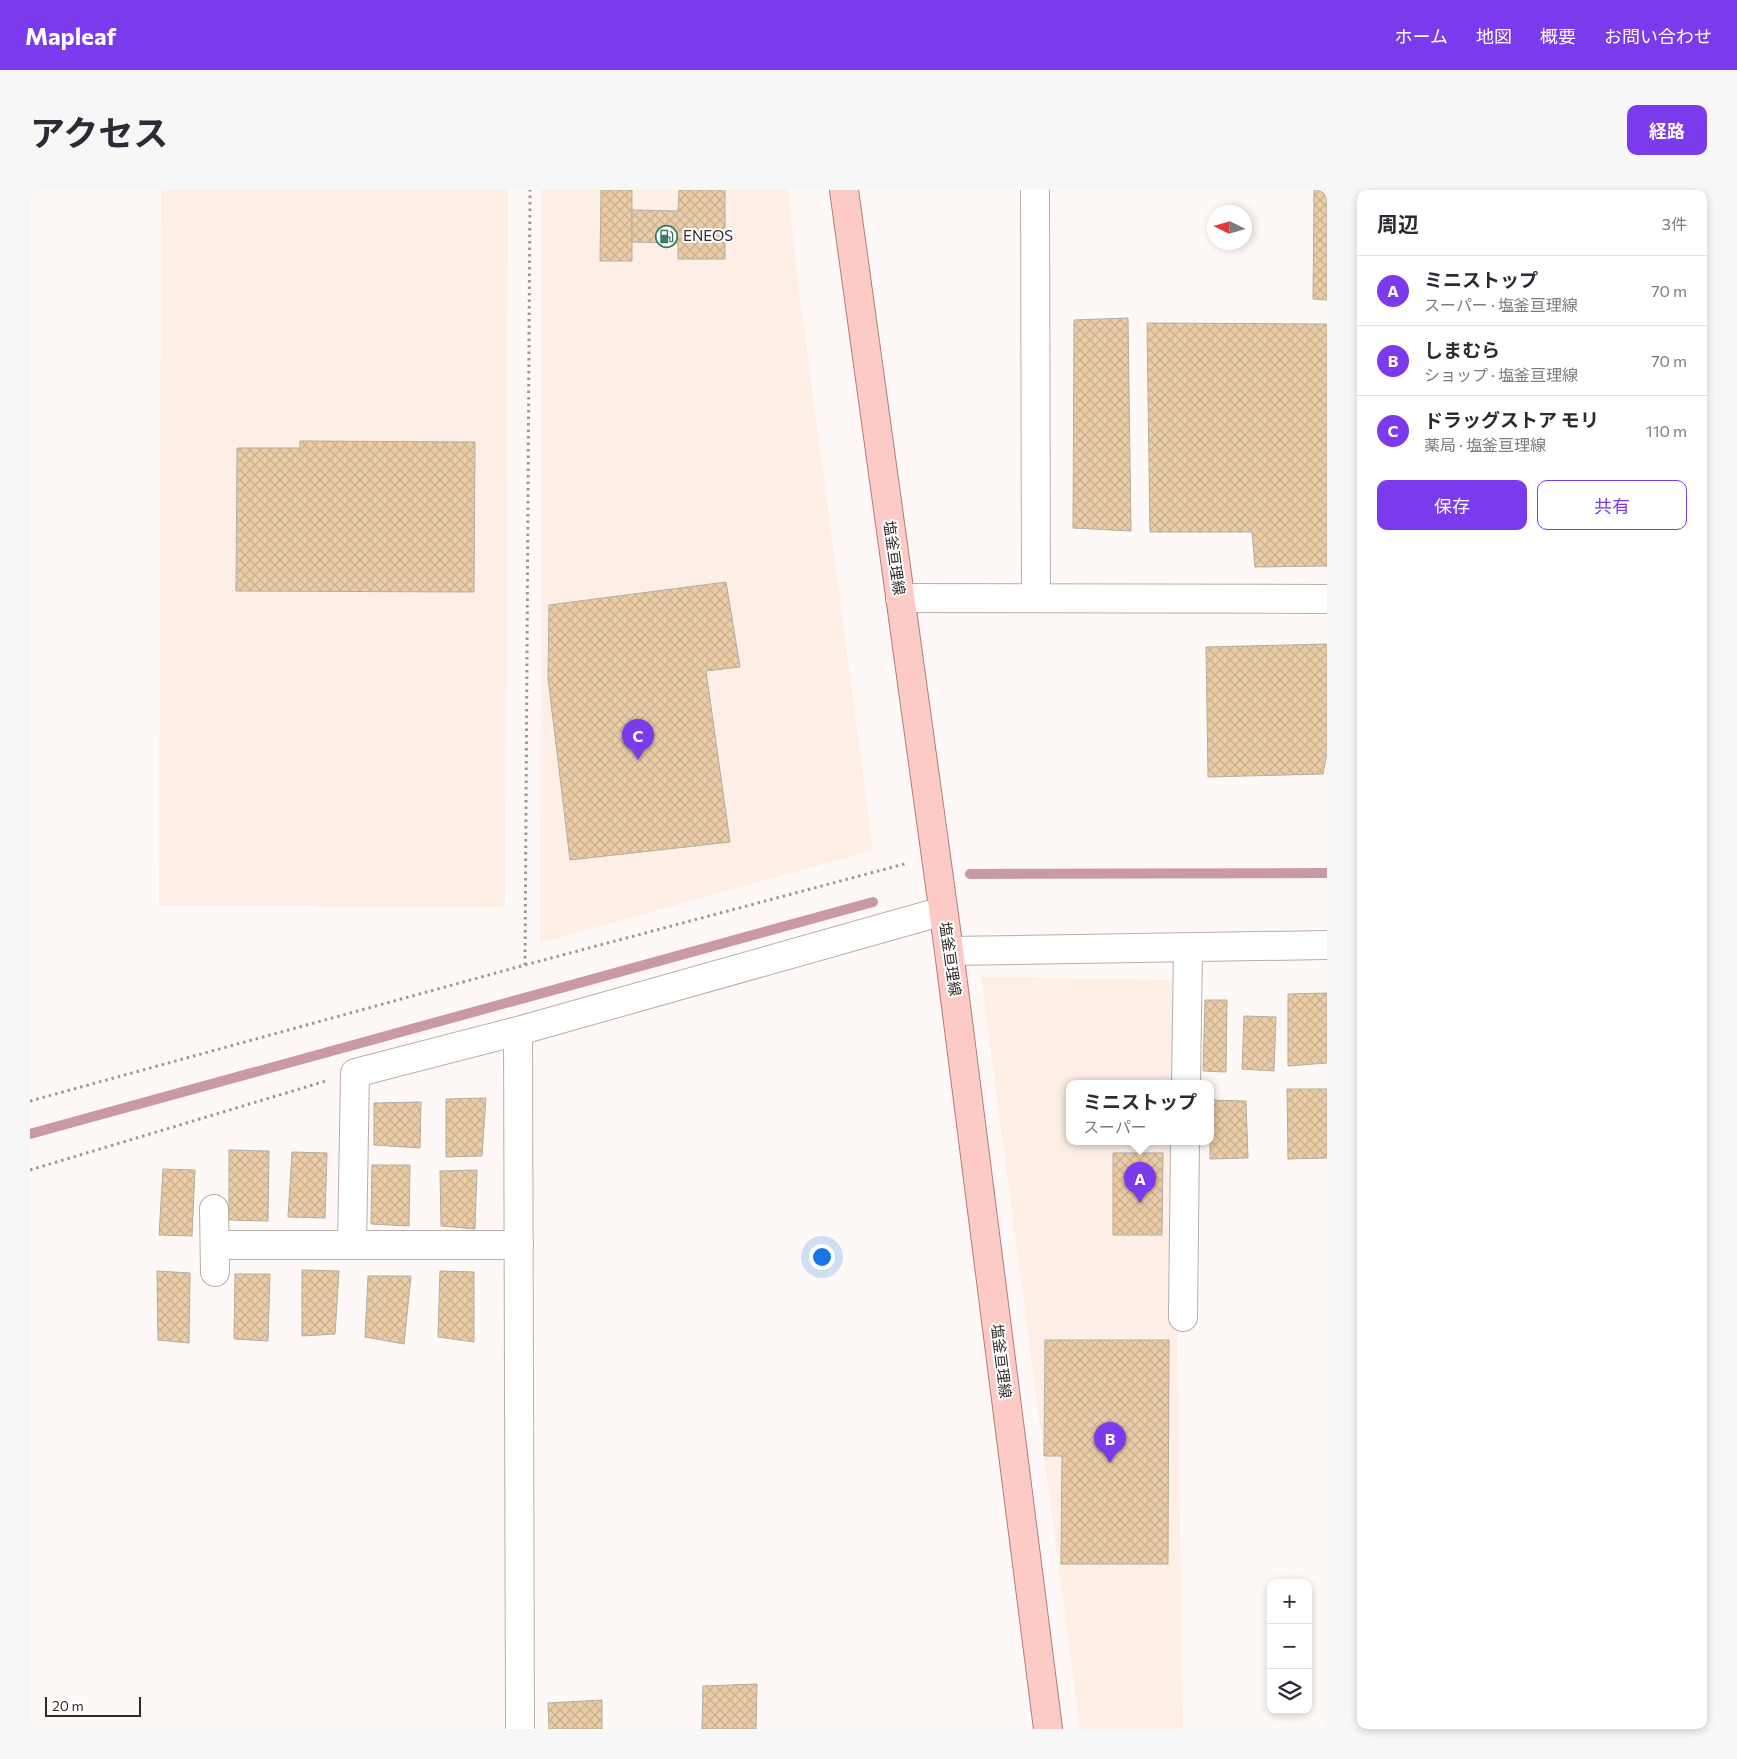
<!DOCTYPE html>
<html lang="ja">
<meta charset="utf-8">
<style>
:root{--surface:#fff;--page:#f7f7f7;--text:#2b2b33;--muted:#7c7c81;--line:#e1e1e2;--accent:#7c3aed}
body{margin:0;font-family:Commissioner,"Noto Sans JP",sans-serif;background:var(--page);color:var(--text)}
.controls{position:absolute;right:15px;bottom:15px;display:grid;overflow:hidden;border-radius:10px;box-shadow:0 2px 8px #0003}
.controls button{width:45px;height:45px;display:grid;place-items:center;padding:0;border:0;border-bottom:1px solid var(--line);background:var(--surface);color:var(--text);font:25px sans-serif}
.compass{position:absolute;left:1177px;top:15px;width:45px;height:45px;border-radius:50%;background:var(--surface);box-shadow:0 2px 8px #0003;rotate:275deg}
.scale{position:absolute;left:15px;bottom:12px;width:96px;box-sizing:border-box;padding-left:5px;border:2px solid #2f2b29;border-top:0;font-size:14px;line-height:18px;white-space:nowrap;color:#2f2b29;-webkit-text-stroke:4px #fff;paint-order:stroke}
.you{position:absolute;left:791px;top:1066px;width:18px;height:18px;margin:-12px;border:4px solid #fff;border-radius:50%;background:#1a73e8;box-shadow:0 0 0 8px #1a73e833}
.badge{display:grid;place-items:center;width:32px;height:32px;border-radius:50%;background:var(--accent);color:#fff;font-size:16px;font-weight:700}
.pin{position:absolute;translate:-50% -41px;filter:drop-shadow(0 1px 2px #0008)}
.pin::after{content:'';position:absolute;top:26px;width:18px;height:15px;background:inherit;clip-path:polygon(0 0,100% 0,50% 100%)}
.popup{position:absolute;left:1036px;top:890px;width:148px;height:65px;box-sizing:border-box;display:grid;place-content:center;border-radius:10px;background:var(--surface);filter:drop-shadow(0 1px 4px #0005);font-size:16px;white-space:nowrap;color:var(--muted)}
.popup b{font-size:19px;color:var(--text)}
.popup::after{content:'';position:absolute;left:50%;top:100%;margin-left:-10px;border:10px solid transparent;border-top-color:var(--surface)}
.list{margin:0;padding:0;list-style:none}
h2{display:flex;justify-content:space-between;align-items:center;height:65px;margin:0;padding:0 20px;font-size:21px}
h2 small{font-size:16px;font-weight:400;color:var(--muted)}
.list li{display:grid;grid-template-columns:32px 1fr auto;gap:15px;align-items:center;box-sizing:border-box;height:70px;padding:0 20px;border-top:1px solid var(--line)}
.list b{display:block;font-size:19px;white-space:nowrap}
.list p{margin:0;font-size:16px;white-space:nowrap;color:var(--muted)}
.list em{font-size:16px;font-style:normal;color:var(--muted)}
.actions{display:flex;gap:10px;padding:15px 20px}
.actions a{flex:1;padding:11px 0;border:1px solid var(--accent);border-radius:10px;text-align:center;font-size:18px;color:var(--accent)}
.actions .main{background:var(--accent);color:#fff}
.icon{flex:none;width:28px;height:28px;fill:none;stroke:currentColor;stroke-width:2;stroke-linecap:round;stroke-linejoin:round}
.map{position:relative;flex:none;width:1297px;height:1539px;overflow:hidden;border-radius:10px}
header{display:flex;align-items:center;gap:30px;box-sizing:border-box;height:70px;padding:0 25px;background:var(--accent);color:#fff}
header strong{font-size:24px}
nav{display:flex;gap:28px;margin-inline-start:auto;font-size:18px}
.intro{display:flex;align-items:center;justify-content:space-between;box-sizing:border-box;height:120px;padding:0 30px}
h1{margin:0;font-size:35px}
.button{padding:12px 22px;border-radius:10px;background:var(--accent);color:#fff;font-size:18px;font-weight:700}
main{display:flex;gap:30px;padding:0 30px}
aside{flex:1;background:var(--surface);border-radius:10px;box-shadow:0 2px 8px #0003}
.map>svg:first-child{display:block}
.built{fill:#fdeee6}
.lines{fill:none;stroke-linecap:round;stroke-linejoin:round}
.stream{stroke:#c999a5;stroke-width:10}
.building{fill:url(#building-cross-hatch);stroke:#b4ada4}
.minor-casing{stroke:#b9aea9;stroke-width:30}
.major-casing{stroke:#b47c76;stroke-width:30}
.path{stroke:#9d9896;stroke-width:3;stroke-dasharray:2.5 4;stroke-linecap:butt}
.minor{stroke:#fff;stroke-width:28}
.major{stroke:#fdcbc5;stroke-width:28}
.labels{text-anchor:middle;stroke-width:4;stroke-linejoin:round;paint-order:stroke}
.poi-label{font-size:15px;fill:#2f2b29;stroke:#fff;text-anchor:start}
.street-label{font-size:15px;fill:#2f2b29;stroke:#fff}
</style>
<header>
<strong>Mapleaf</strong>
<nav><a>ホーム</a><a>地図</a><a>概要</a><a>お問い合わせ</a></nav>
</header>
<div class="intro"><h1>アクセス</h1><a class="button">経路</a></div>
<main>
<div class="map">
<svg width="1297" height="1539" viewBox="0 0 1297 1539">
<defs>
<pattern id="building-cross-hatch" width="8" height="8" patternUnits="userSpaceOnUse" patternTransform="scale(1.25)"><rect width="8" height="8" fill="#eacda7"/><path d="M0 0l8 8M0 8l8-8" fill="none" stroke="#c9b090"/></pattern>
</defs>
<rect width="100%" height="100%" fill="#fef9f7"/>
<g class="built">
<polygon points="131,0 478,0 475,717 129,715"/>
<polygon points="512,0 758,0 768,92 843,660 510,753"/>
<polygon points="951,787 1147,790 1147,894 1040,894 1040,952 1147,952 1147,1145 1153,1539 1050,1539"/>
</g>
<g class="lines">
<g class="stream">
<polyline points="940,684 1297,683"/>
<polyline points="0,944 843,712"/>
</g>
</g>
<g class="building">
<polygon points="571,0 602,0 602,71 570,71"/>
<polygon points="649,0 695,0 695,69 648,69 648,53 602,52 602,20 648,21"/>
<polygon points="1284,0 1297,0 1297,110 1283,109"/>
<polygon points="1098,128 1101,341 1043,338 1044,130"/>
<polygon points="1117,133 1297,134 1297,376 1225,377 1222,342 1120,342"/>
<polygon points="270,251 445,252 444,402 206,401 207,258 270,258"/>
<polygon points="696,392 710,477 676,481 700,652 540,670 518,488 519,415"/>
<polygon points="1297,454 1297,563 1293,584 1178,587 1176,457"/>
<polygon points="1297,803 1297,873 1258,876 1258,804"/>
<polygon points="1175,810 1197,810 1196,882 1173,881"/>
<polygon points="1214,826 1246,827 1244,881 1212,879"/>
<polygon points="1257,899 1297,899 1297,968 1258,969"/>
<polygon points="456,908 452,966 416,967 416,909"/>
<polygon points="1180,910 1216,911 1218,968 1180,969"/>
<polygon points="391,912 390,958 344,955 344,913"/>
<polygon points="199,960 239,961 238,1031 199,1030"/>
<polygon points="262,962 297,963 295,1028 258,1027"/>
<polygon points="1083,963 1133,963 1132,1045 1083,1045"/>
<polygon points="342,975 380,975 379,1036 341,1034"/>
<polygon points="133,979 165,980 162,1046 129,1045"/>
<polygon points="447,980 445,1039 411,1036 410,981"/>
<polygon points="272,1080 309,1081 305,1144 272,1146"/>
<polygon points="127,1081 160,1083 159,1153 128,1150"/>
<polygon points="410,1081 444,1082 444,1152 408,1147"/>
<polygon points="205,1084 240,1084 238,1151 204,1149"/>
<polygon points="338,1086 381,1086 374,1154 335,1147"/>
<polygon points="1015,1150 1139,1150 1138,1374 1031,1374 1032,1266 1014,1266"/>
<polygon points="727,1494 726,1539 672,1539 673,1496"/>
<polygon points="572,1510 572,1539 519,1539 518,1513"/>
</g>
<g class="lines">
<defs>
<g id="minor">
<polyline points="1005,0 1006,408"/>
<polyline points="870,408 1297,409"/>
<polyline points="919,761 1297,755"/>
<polyline points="488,841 490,1539"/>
<polyline points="1156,894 1158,758"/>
<polyline points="184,1019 185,1082"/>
<polyline points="185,1055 489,1055"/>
<polyline points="322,1055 325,883 488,841 913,721"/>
<polyline points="1153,1127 1155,952"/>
</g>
<polyline id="major" points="814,0 919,761 1018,1539"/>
</defs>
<use href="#minor" class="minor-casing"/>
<use href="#major" class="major-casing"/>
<g class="path">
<polyline points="495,775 500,0"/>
<polyline points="0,911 495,775 878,673"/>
<polyline points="0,980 296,891"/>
</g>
<use href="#minor" class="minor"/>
<use href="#major" class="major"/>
</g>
<defs>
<symbol id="fuel-ring" viewBox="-11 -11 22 22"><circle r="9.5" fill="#fff" stroke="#3c7a65" stroke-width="1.5"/><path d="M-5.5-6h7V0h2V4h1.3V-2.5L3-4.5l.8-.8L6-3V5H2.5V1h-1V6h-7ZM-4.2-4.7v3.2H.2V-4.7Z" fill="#3c7a65"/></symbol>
</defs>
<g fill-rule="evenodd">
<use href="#fuel-ring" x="624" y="34" width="25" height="25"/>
</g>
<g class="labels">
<g class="poi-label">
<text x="653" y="51">ENEOS</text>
</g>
<g class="street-label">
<text transform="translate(864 368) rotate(82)" y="5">塩釜亘理線</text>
<text transform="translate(920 769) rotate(82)" y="5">塩釜亘理線</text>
<text transform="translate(971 1171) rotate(83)" y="5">塩釜亘理線</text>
</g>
</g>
</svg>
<div class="controls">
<button>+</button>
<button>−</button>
<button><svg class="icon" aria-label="layers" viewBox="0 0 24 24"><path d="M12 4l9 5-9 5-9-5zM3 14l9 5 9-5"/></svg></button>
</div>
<svg class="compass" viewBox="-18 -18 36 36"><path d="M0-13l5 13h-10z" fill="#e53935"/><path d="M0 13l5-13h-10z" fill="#7c7c81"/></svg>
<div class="scale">20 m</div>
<div class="you"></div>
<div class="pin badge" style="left:1110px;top:1013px">A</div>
<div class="popup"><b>ミニストップ</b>スーパー</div>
<div class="pin badge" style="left:1080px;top:1273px">B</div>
<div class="pin badge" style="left:608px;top:570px">C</div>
</div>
<aside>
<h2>周辺<small>3件</small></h2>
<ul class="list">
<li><span class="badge">A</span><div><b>ミニストップ</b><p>スーパー · 塩釜亘理線</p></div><em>70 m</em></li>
<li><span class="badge">B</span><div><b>しまむら</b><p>ショップ · 塩釜亘理線</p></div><em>70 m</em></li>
<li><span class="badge">C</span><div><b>ドラッグストア モリ</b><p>薬局 · 塩釜亘理線</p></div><em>110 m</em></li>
</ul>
<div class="actions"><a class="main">保存</a><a>共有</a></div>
</aside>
</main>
